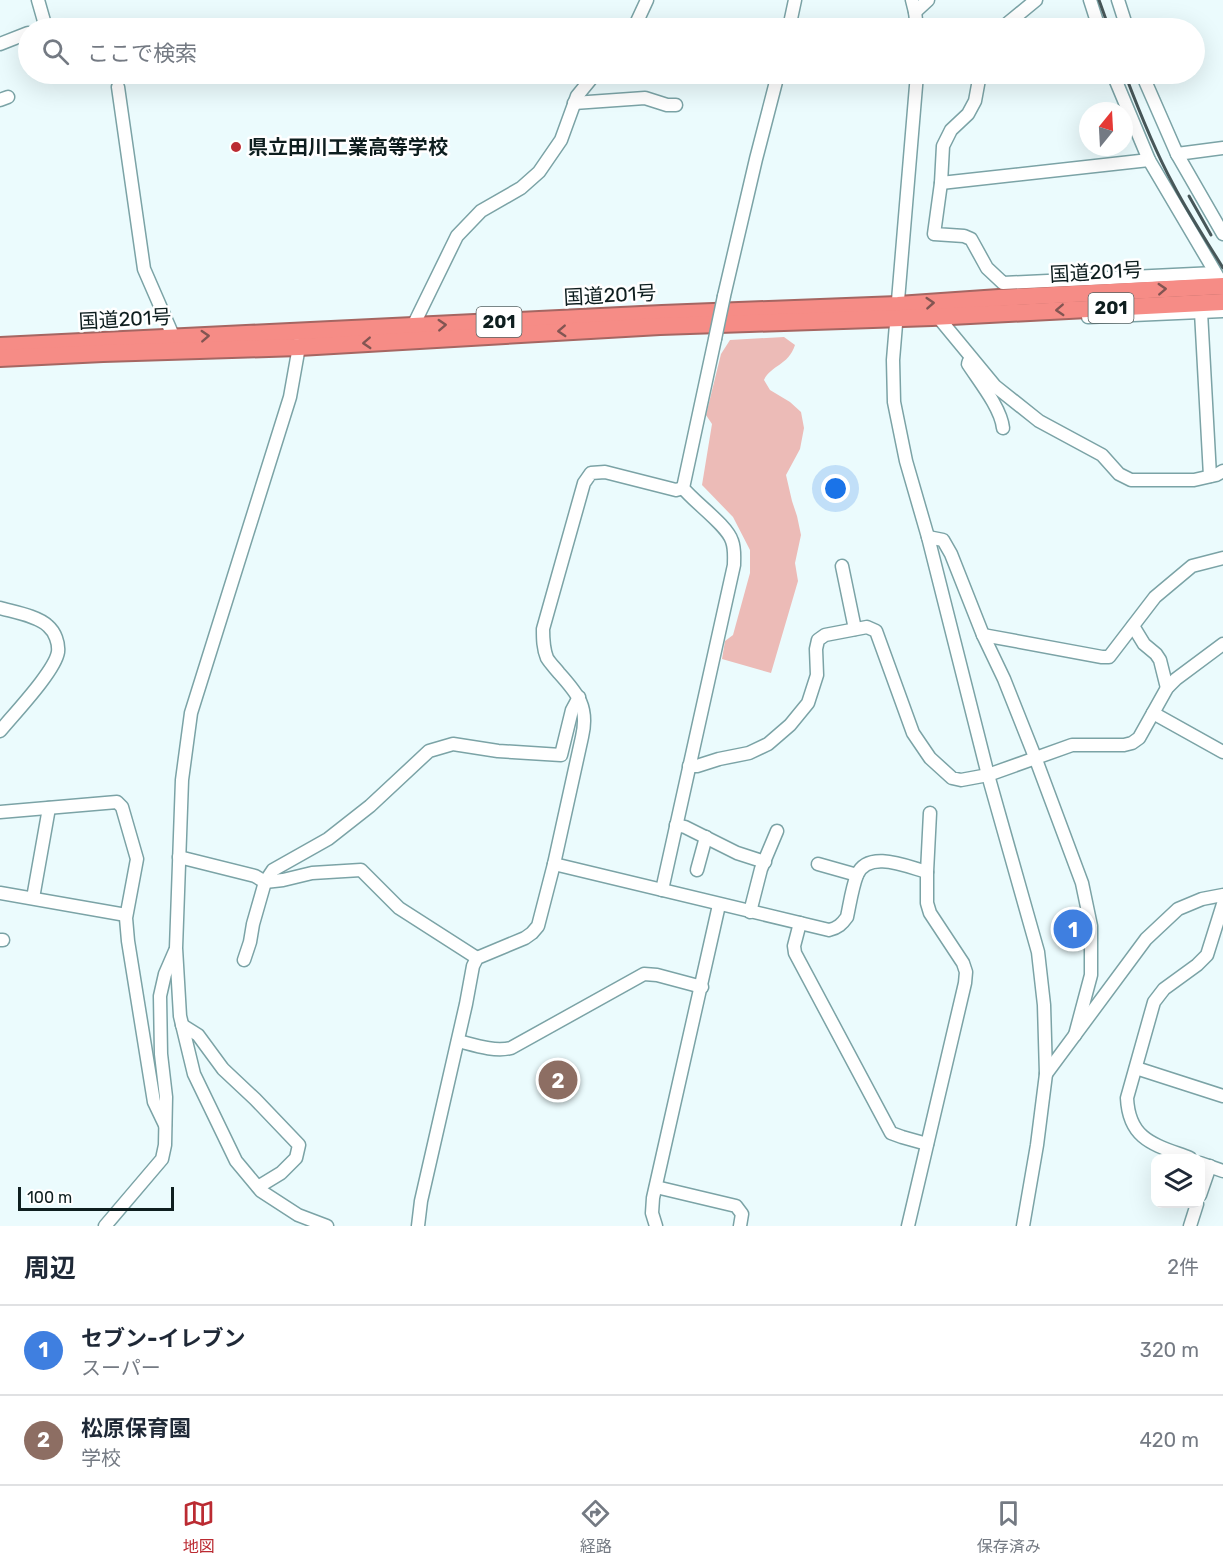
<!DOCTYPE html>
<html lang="ja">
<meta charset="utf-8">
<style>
:root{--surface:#fff;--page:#f6f6f7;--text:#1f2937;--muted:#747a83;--line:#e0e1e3;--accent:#bb2b32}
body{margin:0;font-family:Rubik,"Noto Sans JP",sans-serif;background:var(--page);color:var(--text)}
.controls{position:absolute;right:18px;bottom:18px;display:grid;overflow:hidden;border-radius:12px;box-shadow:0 6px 24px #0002}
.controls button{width:54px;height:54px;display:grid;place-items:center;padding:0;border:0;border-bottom:2px solid var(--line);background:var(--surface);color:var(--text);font:30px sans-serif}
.compass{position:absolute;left:1079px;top:102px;width:54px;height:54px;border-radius:50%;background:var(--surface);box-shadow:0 6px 24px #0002;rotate:18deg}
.scale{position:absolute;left:18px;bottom:15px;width:156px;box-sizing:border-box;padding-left:6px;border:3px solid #0e1e1f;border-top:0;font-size:16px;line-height:21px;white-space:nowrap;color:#0e1e1f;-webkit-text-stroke:4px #fff;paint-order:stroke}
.you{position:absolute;left:836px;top:489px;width:21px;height:21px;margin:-15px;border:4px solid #fff;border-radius:50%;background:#1a73e8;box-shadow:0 0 0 9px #1a73e833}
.badge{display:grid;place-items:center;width:39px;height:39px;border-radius:50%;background:var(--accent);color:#fff;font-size:20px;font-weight:700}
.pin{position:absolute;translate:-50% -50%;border:3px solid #fff;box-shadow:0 2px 6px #0006}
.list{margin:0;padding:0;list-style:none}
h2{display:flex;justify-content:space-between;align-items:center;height:78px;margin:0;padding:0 24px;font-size:26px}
h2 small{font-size:20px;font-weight:400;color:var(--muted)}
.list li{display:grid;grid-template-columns:39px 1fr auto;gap:18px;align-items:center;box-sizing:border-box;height:90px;padding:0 24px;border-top:2px solid var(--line)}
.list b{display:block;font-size:22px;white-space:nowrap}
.list p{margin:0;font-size:20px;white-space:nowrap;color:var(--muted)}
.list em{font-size:20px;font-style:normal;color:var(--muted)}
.icon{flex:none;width:33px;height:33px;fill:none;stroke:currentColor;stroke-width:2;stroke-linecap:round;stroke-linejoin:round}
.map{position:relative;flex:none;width:1223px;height:1226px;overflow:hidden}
.search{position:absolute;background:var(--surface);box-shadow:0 6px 24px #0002;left:18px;right:18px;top:18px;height:66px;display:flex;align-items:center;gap:15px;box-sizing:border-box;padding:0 21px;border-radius:33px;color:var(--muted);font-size:22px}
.sheet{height:258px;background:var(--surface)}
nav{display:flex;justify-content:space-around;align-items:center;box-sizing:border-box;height:84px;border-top:2px solid var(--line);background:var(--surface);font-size:16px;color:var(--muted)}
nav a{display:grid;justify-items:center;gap:3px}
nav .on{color:var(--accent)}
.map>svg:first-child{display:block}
.green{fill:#ecbbb7}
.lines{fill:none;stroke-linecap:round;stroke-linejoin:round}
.minor-casing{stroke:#7ba3a6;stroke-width:15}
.highway-casing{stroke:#a56662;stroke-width:20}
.minor{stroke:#fff;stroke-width:12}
.highway{stroke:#f68c86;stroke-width:16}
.rail{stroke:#475759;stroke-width:3}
.minor-bridge-casing{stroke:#7ba3a6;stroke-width:15;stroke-linecap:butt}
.minor-bridge{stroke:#fff;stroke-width:12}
.oneway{stroke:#825552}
.poi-dot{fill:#bb2b32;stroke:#fff;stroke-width:2}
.labels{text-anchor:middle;stroke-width:5;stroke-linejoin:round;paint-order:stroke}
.shield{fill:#fff;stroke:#566262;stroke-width:1.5}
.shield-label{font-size:18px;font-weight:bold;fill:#0e1e1f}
.poi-label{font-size:20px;font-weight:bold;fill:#0e1e1f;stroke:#fff;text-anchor:start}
.street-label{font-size:20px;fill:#0e1e1f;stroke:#fff}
</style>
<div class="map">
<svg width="1223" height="1226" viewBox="0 0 1223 1226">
<rect width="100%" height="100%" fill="#ebfbfd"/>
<path class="green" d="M784 337 795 345C788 366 771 365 764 380L770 390 790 402 801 412 804 428 800 449 786 475 792 501 797 516 801 535 795 563 798 581 771 673 722 659 725 641 733 635 750 573V550L733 517 702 485 712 424 706 415 721 354 730 340Z"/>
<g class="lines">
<defs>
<g id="minor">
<polyline points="38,0 46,28"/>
<polyline points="912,0 915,12 917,28"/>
<polyline points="1090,0 1099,28"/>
<polyline points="1118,0 1127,28"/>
<polyline points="915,12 928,0"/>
<polyline points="634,28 647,0"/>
<polyline points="789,28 795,0"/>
<polyline points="1004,28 1008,23 1036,0"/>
<polyline points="0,44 28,33"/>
<polyline points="917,74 893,360 894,402 906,461 928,537 988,775 1038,952 1044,1005 1046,1074 1037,1145 1023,1226"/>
<polyline points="980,74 975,101 968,114 951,130 943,146 941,183 1149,160"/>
<polyline points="1113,74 1149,160 1218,277"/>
<polyline points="1142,74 1177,154 1223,148"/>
<polyline points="118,87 144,269 174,338"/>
<polyline points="0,100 8,97"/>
<polyline points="574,103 645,98 667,105 676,105"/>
<polyline points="1177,154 1223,234"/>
<polyline points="941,183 934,234 964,236 971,239 987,268 1003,283 1215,273"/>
<polyline points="724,296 756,159 778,74"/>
<polyline points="1201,312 1210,476"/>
<polyline points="938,317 995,386 1039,421 1102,455 1119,474 1131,480 1194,480 1216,475 1223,471"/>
<polyline points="1088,317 1223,311"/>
<polyline points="413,326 457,236 481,211 521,188 539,172 561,140 577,96 595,74"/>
<polyline points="300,341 290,397 191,713 182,780 176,948 180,1016 194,1074 236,1161 261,1191 298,1215 327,1226"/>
<path d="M969 361 968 364C979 381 1001 408 1003 428"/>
<polyline points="928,537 943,540 951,554 983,635 1004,679 1035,757 1082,883 1091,926 1091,975 1075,1035"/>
<polyline points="842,566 855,629"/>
<path d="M0 608C14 612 38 616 48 626 55 632 59 643 58 652 55 671 14 714 0 731"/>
<polyline points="1133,626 1144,644 1156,654 1160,660 1167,688"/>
<polyline points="983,635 1102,657 1109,657 1155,597 1192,566 1223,558"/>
<polyline points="1153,713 1223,752"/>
<polyline points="689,766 697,766 719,759 749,753 768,744 790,725 808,703 817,675 816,649 818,640 825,635 867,627 876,631 913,733 930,758 952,778 961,780 988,775 1072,745 1124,745 1132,743 1139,738 1167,688 1176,679 1223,644"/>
<polyline points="0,812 117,802 122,807 137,859 126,918 128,941 154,1102 165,1125"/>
<polyline points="676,825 685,827 737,853 765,862"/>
<polyline points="179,857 255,876 265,882 283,880 312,873 361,870 399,908 477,958"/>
<path d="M554 864 829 930C838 928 842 924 847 917 850 903 852 888 857 875 868 849 908 867 927 872V903L930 913 963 963 966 972 965 983 908 1226"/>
<polyline points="818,864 857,875"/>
<polyline points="697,870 706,837"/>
<polyline points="927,872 930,813"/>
<path d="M662 890 734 565C734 557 735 549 732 541 727 525 695 503 683 488L715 339"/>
<polyline points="0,893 126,915"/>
<polyline points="33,898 49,808"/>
<polyline points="750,912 761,869 777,831"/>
<polyline points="800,923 794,946 795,953 891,1133 902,1137 927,1144"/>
<polyline points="0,940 3,940"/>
<polyline points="244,960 250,942 253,924 265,882 273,870 328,839 370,806 429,751 453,744 498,751 561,755 572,710 579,697"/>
<polyline points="182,1025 198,1035 223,1069 255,1099 299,1145 296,1158 281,1173 258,1187"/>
<path d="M458 1041C474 1045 494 1052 511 1048L644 974 657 975 702 987"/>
<polyline points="1136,1068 1223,1096"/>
<polyline points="1046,1074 1146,939 1178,909 1202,899 1223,895"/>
<path d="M1190 1158C1156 1145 1129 1141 1127 1098L1154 1002 1164 989 1197 965 1207 955 1223 904"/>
<polyline points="1200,1163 1223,1171"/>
<polyline points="656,1187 736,1206 742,1214 740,1226"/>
<polyline points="1200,1195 1210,1166"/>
<polyline points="105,1226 162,1159 165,1145 166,1097 161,1054 160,996 165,974 175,951"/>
<path d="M418 1226 421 1201 466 1004 473 966 477 958 525 938 532 933 538 926 554 864 582 737C589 707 578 694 559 673 555 668 550 663 547 658 543 648 543 639 543 629L584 483 591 473 605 472 676 490 683 488"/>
<polyline points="656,1226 652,1213 653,1198 719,905"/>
<polyline points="1190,1226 1197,1204"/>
</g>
<g id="highway">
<polyline points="0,346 662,314 898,305 999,298 1223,286"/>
<polyline points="0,358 103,353 299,347 660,326 932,317 1223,302"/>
</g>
</defs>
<use href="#minor" class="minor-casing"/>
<use href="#highway" class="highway-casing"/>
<use href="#minor" class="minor"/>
<use href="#highway" class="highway"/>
<g class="rail">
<polyline points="1099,0 1109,28"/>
<path d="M1125 74C1139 111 1154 149 1173 184 1188 213 1206 240 1223 268"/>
<polyline points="1189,196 1211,235"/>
</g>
<defs>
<polyline id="minor-bridge" points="715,339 724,296"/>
</defs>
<use href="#minor-bridge" class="minor-bridge-casing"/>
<use href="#minor-bridge" class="minor-bridge"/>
</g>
<defs><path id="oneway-chevron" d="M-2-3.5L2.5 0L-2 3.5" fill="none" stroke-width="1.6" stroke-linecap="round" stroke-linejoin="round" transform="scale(1.5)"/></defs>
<g class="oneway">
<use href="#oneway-chevron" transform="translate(1162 289) rotate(-3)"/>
<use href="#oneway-chevron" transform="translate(930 303) rotate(-4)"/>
<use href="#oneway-chevron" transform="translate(1060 310) rotate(177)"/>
<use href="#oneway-chevron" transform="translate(442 325) rotate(-3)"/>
<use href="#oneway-chevron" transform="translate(562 331) rotate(177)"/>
<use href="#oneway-chevron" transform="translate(205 336) rotate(-3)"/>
<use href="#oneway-chevron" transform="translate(367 343) rotate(177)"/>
</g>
<circle class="poi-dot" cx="236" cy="147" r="6"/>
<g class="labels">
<g class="shield">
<rect x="1088.5" y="293" width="45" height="30" rx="4.5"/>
<rect x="476.5" y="307" width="45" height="30" rx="4.5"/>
</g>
<g class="shield-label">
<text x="1111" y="314">201</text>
<text x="499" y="328">201</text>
</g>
<g class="poi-label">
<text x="248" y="154">県立田川工業高等学校</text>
</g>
<g class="street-label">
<text transform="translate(1096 272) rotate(-3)" y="7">国道201号</text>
<text transform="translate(610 295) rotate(-3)" y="7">国道201号</text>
<text transform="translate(125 319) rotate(-3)" y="7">国道201号</text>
</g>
</g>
</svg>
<div class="controls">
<button><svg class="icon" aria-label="layers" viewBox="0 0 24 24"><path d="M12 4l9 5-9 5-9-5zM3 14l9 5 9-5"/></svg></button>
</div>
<svg class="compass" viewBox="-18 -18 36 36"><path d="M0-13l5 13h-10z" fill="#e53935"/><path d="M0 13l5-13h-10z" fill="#747a83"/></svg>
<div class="scale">100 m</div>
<div class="you"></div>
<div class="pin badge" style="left:1073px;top:929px;background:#3f7fe0">1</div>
<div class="pin badge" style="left:558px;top:1080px;background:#8d6e63">2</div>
<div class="search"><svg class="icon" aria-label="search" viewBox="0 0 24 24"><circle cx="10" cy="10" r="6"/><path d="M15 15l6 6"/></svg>ここで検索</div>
</div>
<section class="sheet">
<h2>周辺<small>2件</small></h2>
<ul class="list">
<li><span class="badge" style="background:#3f7fe0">1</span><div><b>セブン-イレブン</b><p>スーパー</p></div><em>320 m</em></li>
<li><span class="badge" style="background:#8d6e63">2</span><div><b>松原保育園</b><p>学校</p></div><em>420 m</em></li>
</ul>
</section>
<nav>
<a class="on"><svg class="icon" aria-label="map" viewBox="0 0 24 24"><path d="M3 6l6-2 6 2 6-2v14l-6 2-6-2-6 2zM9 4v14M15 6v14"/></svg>地図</a>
<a><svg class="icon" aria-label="directions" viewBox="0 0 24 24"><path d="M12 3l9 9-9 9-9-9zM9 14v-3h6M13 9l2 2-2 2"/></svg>経路</a>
<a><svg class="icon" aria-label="saved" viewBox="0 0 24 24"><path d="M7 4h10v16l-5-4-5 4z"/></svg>保存済み</a>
</nav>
